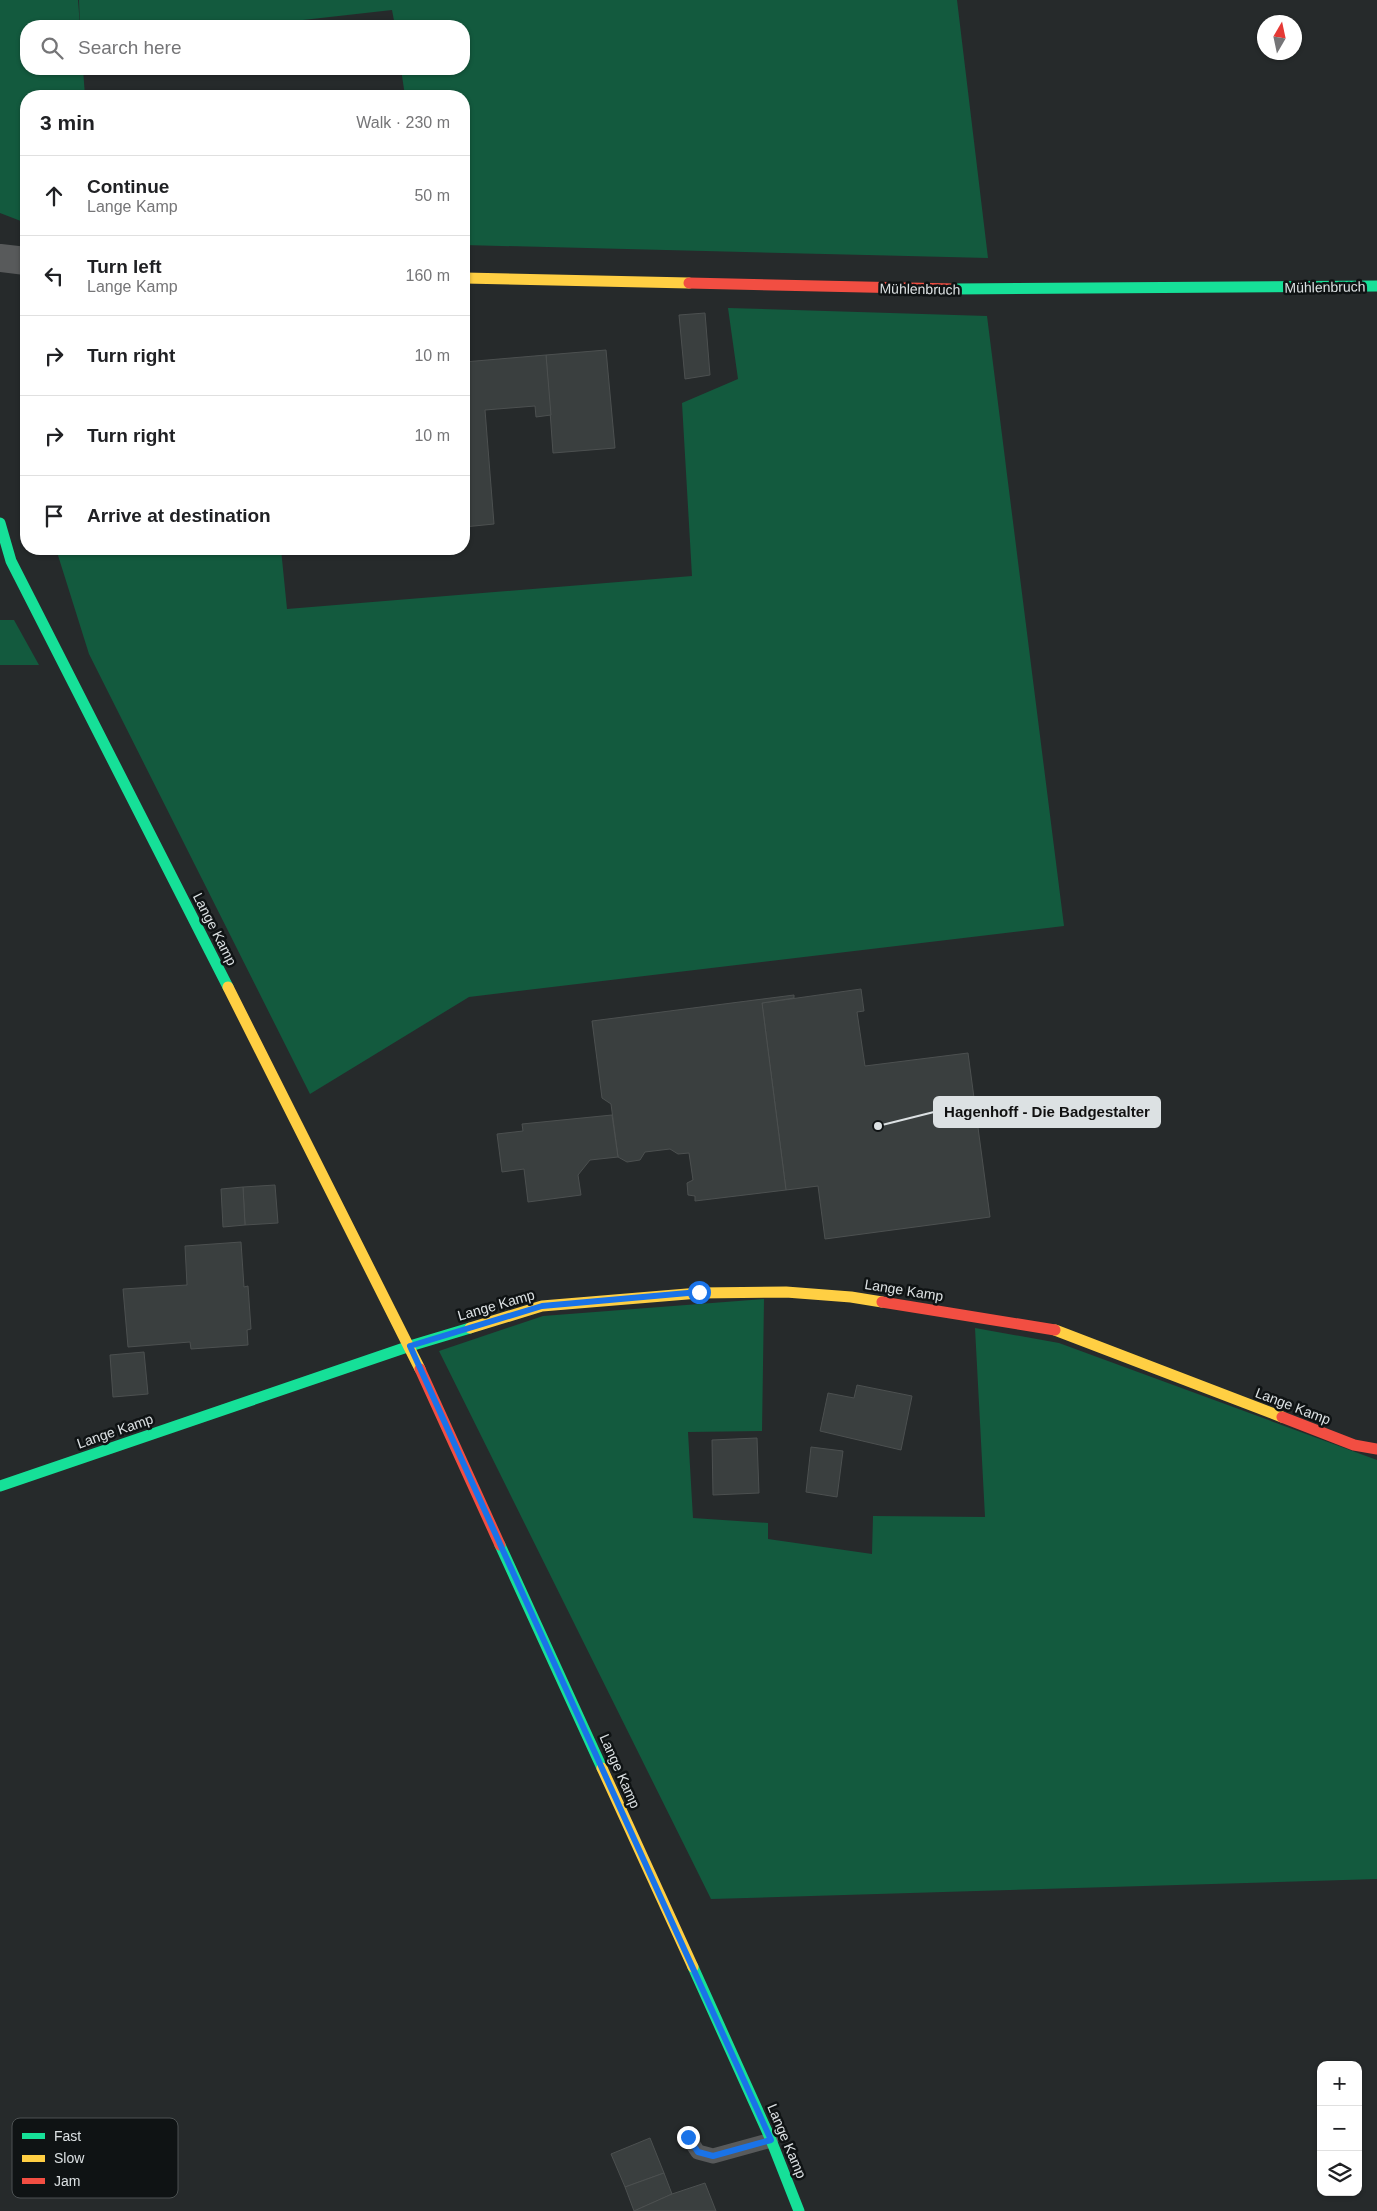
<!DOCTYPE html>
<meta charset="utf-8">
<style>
:root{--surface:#fff;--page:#f2f2f2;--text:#202124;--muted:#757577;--line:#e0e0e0}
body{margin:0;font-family:Arial,sans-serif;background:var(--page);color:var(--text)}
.controls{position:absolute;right:15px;bottom:15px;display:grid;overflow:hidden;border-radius:10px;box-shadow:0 1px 4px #0004}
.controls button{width:45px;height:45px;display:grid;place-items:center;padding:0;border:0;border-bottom:1px solid var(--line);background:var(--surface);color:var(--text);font:25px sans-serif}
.compass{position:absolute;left:1257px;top:15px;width:45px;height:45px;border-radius:50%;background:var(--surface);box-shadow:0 1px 4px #0004;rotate:9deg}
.stop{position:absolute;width:15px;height:15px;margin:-11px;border:4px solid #1a73e8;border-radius:50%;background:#fff}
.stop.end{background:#1a73e8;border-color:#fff;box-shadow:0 1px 5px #0008}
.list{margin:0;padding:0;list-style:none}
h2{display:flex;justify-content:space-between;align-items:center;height:65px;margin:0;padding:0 20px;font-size:21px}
h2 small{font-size:16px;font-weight:400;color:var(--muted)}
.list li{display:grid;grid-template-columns:32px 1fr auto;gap:15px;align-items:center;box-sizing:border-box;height:80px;padding:0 20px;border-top:1px solid var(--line)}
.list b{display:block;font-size:19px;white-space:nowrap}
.list p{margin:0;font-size:16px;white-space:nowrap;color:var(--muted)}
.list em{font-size:16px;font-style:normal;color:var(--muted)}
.icon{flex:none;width:28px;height:28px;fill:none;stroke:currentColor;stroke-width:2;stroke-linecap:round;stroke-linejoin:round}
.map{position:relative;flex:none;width:1377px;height:2211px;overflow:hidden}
.search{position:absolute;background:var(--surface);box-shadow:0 1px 4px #0004;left:20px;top:20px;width:450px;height:55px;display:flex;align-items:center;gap:12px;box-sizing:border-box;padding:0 18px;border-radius:20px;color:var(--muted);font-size:19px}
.panel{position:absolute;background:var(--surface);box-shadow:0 1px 4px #0004;left:20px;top:90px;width:450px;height:465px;border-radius:20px}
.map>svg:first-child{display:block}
.green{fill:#135a3e}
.building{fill:#3a3f3f;stroke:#4c5050}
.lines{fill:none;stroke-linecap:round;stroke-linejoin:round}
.lane{stroke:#585a5b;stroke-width:15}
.street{stroke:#585a5b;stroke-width:28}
.fast{stroke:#16e098;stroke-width:11}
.slow{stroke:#ffcf43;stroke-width:11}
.jam{stroke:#f24e42;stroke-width:11}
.route{stroke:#1a73e8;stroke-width:6}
.labels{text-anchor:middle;stroke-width:5;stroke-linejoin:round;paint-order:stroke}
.street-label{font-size:14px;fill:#dce1e3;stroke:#0f1314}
.key{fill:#0f1314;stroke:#4c5152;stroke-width:1}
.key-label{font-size:14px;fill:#dce1e3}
.leader{fill:none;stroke:#dce1e3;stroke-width:2}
.callout-dot{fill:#dce1e3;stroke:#0f1314;stroke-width:2}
.callout{fill:#dce1e3;stroke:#dce1e3;stroke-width:2}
.callout-label{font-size:15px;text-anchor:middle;font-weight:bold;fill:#111}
</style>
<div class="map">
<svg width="1377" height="2211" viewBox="0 0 1377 2211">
<rect width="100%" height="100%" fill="#262a2b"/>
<g class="green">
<polygon points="0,0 78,0 80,26 26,26 26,69 83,69 85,96 26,96 26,223 0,213"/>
<polygon points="79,0 957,0 988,258 464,245 464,96 405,96 401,69 464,69 464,26 395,26 392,10 249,26 80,26"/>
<polygon points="728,308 987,316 1064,926 469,997 310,1094 89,654 56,549 281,549 287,609 692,576 682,403 738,379"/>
<polygon points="0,620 14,620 39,665 0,665"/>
<polygon points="764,1299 762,1431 688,1432 693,1518 768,1523 768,1539 872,1554 873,1516 985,1517 975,1328 1059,1343 1377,1460 1377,1879 711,1899 439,1351 543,1316"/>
</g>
<g class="building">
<polygon points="705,313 710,375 685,379 679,315"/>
<polygon points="606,350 615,448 553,453 546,355"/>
<polygon points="546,355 551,415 536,417 535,406 485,410 494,524 464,527 464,362"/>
<polygon points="861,989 864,1011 857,1012 865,1066 968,1053 990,1217 825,1239 818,1186 786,1190 762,1003"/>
<polygon points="794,995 794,998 762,1003 786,1190 695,1201 695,1196 688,1195 687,1183 693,1180 689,1153 678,1154 670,1149 645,1152 640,1160 627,1162 618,1157 611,1104 602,1098 592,1021"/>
<polygon points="612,1115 618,1157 590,1160 578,1175 581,1195 528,1202 524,1169 502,1172 497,1134 523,1131 522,1124"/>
<polygon points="275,1185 278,1223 245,1225 243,1187"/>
<polygon points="243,1187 245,1225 223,1227 221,1189"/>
<polygon points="241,1242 244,1287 248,1286 251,1329 247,1330 248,1345 191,1349 190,1342 128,1347 123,1289 187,1285 185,1246"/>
<polygon points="144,1352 148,1394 113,1397 110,1355"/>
<polygon points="857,1385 912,1396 901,1450 820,1431 828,1393 854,1398"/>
<polygon points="757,1438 759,1493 713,1495 712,1440"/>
<polygon points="811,1447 843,1451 837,1497 806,1492"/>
<polygon points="650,2138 664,2173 625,2187 611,2154"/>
<polygon points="664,2173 672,2194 634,2211 625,2187"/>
<polygon points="705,2183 716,2211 634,2211 672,2194"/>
</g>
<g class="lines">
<polyline class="lane" points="688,2137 698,2152 713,2156 771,2140"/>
<polyline class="street" points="0,258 26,261"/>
<g class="fast">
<polyline points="954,289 1377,286"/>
<polyline points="0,523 11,561 228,987"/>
<polyline points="0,1486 410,1346 470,1328"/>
<polyline points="500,1545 602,1768"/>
<polyline points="693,1967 771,2140 799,2211"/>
</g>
<g class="slow">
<polyline points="464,278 689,283"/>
<polyline points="228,987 420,1369"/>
<polyline points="470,1328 542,1306 699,1293 786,1292 851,1297 882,1302"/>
<polyline points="1055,1330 1282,1417"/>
<polyline points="602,1768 693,1967"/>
</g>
<g class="jam">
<polyline points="689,283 954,289"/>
<polyline points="882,1302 1055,1330"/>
<polyline points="420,1369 500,1545"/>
<polyline points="1282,1417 1354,1445 1377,1449"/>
</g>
</g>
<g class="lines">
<polyline class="route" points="688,2137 698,2152 713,2156 771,2140 410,1346 542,1306 699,1292"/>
</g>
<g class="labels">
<g class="street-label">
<text transform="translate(1325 287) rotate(-1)" y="5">Mühlenbruch</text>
<text transform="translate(920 289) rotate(1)" y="5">Mühlenbruch</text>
<text transform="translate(215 929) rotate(63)" y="5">Lange Kamp</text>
<text transform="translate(904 1290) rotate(9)" y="5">Lange Kamp</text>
<text transform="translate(496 1305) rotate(-16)" y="5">Lange Kamp</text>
<text transform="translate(1293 1406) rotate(21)" y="5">Lange Kamp</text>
<text transform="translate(115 1431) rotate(-19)" y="5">Lange Kamp</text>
<text transform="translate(620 1771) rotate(66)" y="5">Lange Kamp</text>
<text transform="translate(787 2141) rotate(67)" y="5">Lange Kamp</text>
</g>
</g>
<rect x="12" y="2118" width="166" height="80" rx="8" class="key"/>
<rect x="22" y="2133" width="23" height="6" fill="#16e098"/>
<rect x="22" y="2155" width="23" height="7" fill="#ffcf43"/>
<rect x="22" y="2178" width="23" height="6" fill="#f24e42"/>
<g class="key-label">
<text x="54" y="2141">Fast</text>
<text x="54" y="2163">Slow</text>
<text x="54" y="2186">Jam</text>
</g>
<path class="leader" d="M878 1126L934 1112"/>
<circle class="callout-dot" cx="878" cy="1126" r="5"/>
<rect class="callout" x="934" y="1097" width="226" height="30" rx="5"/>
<g class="callout-label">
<text x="1047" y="1117">Hagenhoff - Die Badgestalter</text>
</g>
</svg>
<div class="controls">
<button>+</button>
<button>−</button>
<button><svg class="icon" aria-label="layers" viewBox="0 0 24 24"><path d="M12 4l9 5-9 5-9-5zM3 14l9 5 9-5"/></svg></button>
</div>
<svg class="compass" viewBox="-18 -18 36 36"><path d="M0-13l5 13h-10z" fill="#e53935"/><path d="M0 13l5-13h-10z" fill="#757577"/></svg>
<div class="stop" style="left:699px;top:1292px"></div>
<div class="stop end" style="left:688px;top:2137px"></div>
<div class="search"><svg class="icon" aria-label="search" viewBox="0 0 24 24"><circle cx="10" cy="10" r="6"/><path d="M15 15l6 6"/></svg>Search here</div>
<section class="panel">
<h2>3 min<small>Walk · 230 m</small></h2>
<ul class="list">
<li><svg class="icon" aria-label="ahead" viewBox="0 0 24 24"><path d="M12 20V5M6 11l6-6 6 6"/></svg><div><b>Continue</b><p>Lange Kamp</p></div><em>50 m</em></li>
<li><svg class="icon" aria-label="left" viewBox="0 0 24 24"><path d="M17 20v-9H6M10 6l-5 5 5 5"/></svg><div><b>Turn left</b><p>Lange Kamp</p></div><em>160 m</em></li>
<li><svg class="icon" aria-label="right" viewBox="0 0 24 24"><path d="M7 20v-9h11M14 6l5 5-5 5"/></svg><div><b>Turn right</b></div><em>10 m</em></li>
<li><svg class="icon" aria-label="right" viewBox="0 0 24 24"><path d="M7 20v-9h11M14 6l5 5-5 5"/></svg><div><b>Turn right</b></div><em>10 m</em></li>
<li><svg class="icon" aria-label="arrive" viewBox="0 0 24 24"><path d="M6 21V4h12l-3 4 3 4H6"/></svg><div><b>Arrive at destination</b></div></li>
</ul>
</section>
</div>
